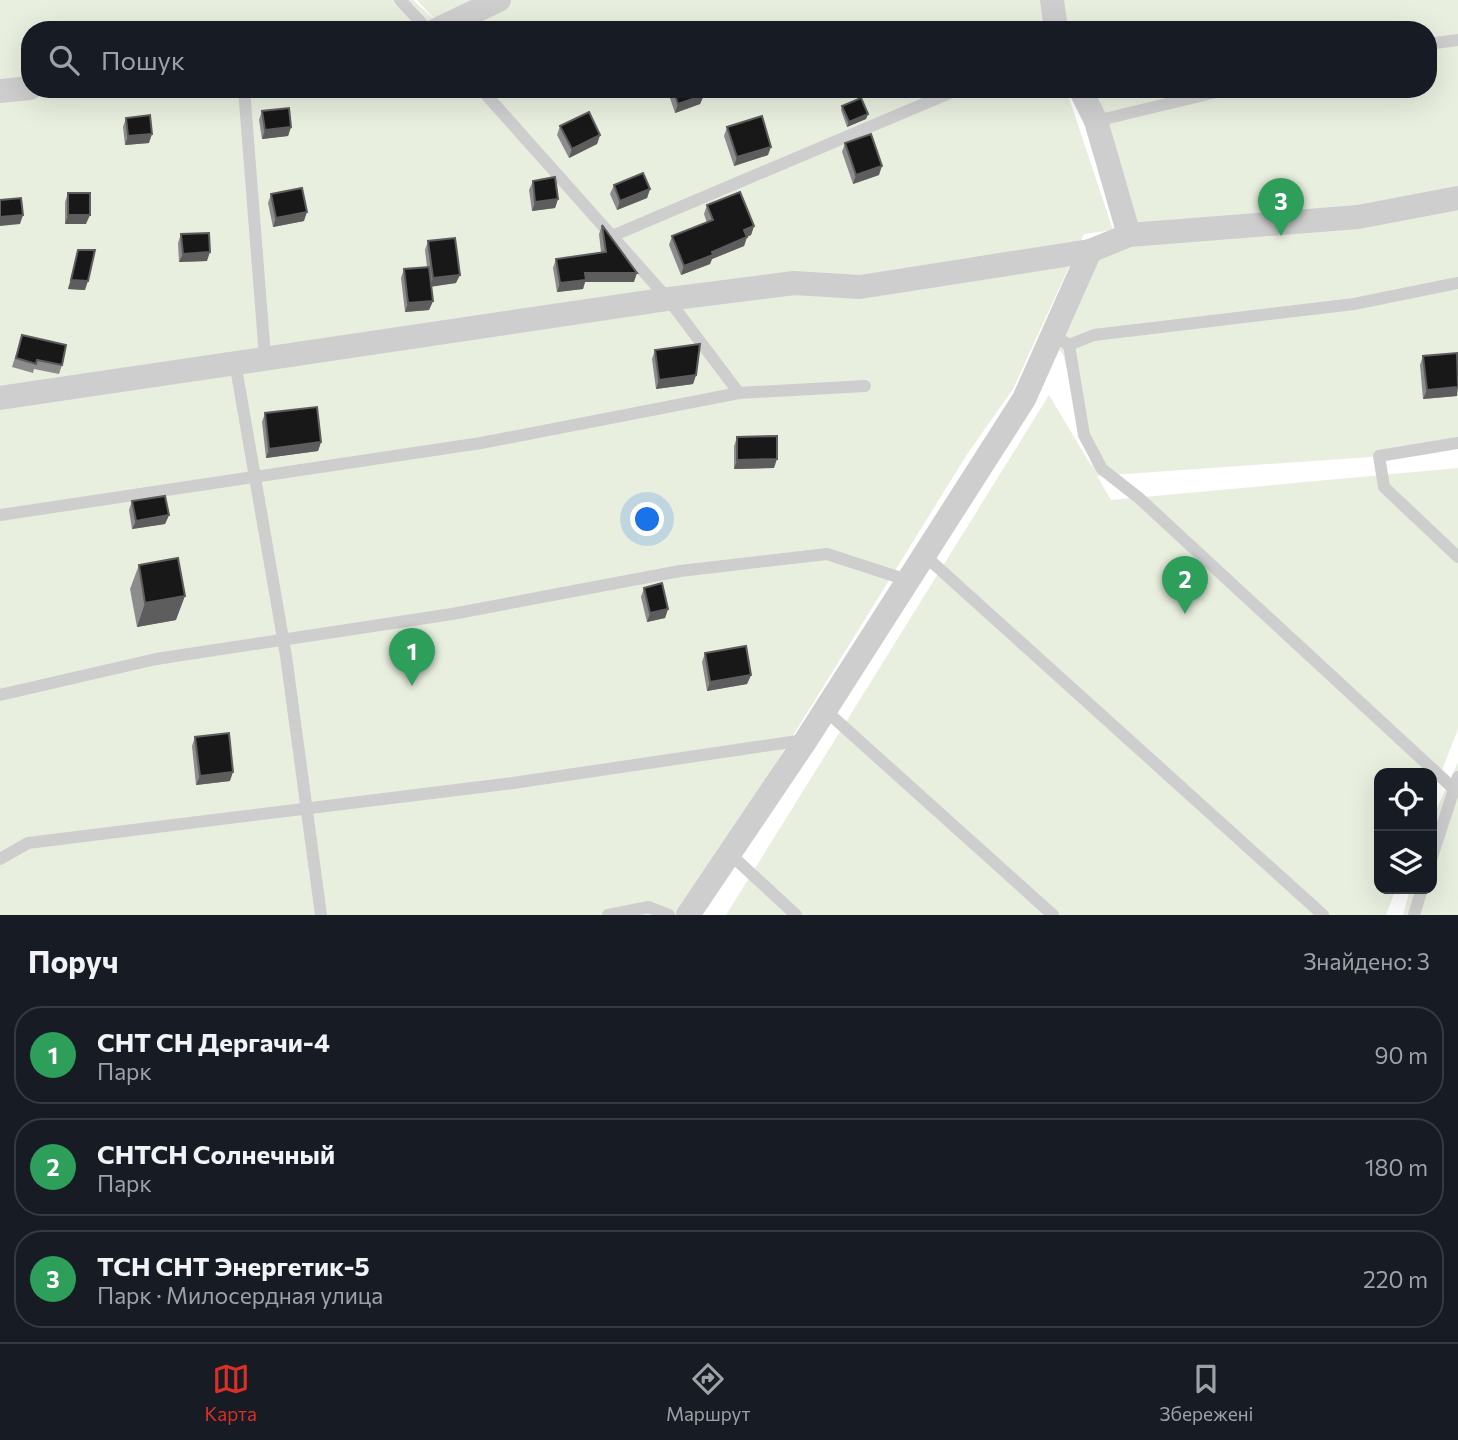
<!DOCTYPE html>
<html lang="uk">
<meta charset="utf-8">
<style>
:root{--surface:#171b24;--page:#20242c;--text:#f1f3f6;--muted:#9ea1a6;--line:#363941;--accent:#d93025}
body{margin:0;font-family:Commissioner,sans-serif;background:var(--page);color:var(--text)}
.controls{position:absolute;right:21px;bottom:21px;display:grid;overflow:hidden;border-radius:14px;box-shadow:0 7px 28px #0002}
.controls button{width:63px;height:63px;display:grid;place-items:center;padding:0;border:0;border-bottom:2px solid var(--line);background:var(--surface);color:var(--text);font:35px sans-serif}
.you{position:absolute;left:648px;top:520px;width:24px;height:24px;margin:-18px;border:5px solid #fff;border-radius:50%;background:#1a73e8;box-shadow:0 0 0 10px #1a73e833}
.badge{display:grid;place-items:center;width:46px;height:46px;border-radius:50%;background:var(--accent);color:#fff;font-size:23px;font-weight:700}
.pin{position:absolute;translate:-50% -58px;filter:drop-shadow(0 2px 4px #0008)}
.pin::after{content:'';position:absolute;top:37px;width:24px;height:21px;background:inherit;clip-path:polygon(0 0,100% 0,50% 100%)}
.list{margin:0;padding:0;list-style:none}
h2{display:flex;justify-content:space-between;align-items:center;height:91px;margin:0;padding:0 28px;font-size:30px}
h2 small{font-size:23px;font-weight:400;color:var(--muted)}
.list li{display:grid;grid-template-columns:46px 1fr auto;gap:21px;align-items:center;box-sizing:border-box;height:98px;margin:0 14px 14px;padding:0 14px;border:2px solid var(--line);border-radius:28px}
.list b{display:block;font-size:26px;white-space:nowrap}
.list p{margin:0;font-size:23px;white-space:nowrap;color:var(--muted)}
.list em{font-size:23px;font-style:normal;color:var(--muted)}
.icon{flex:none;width:38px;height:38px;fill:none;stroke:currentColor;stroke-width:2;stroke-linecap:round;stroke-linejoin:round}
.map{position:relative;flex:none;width:1458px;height:915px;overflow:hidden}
.search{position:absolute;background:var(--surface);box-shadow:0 7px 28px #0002;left:21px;right:21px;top:21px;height:77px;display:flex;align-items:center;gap:18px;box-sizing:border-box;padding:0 24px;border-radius:28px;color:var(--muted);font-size:26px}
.sheet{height:427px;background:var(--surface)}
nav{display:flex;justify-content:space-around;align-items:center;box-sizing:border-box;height:98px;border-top:2px solid var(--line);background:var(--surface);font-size:19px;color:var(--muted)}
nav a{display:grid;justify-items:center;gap:4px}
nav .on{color:var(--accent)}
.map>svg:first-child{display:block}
.green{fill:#e9efdf}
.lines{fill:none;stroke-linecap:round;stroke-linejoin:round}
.service{stroke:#cecece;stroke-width:12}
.minor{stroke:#cecece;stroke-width:24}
.wall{fill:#8c8c8c}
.shaded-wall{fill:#5d5d5d}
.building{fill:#181818;stroke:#5d5d5d;stroke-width:2}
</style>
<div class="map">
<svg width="1458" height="915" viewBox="0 0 1458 915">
<rect width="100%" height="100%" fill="#fff"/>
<g class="green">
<polygon points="0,0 413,0 439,24 417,0 1458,0 1458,440 1371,457 1097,476 1111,500 1458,468 1458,729 1432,796 1432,773 1379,773 1379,889 1396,889 1386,915 726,915 1049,395 1092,467 1063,354 1043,334 1118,231 1073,89 1428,89 1428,30 30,30 30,89 1066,89 1113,230 1084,234 1013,389 966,456 682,915 0,915"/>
<polygon points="1458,762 1458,915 1403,915 1410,889 1432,889 1432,819"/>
</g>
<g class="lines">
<g class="service">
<polyline points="400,0 428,30"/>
<polyline points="1428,44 1458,40"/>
<polyline points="244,89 265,357"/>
<polyline points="481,89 668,299 739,393"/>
<polyline points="1096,121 1229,89"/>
<polyline points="612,236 959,89"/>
<polyline points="1064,342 1069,345 1094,335 1354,304 1458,283"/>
<polyline points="1069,345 1084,435 1102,469 1139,498 1453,788"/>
<polyline points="235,362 286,656 321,915"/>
<polyline points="1458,443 1379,456 1384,487 1458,557"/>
<polyline points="0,515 481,443 739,393 865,386"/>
<polyline points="923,554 1323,915"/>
<polyline points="0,695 156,659 452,614 680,571 827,554 907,580"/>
<polyline points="825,710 1053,915"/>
<polyline points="729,853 796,915"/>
<polyline points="1432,857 1458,777"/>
<polyline points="0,859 28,843 513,783 804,740"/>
<polyline points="608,915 649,907 669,915"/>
<polyline points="1414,915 1422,889"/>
</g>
<g class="minor">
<polyline points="1052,0 1056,30"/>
<polyline points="436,30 499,0"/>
<polyline points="0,91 30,88"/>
<polyline points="1129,235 1358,217 1458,198"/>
<polyline points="0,398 668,299 794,283 860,287 1090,251 1129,235 1096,121 1080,89"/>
<polyline points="688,915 806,740 1024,399 1090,251"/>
</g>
</g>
<g class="wall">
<polygon points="667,89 702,89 704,95 700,104 675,113"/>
<polygon points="842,106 868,114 866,119 847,127 841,110"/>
<polygon points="262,111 291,127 288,136 262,139 259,120"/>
<polygon points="126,118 149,143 125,145 123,127"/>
<polygon points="560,126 600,135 597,144 569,158 557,135"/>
<polygon points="727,127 768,155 734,166 724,136"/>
<polygon points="845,143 879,175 853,184 842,152"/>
<polygon points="533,181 558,199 555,208 532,211 529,190"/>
<polygon points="614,185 650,189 647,198 617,210 610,194"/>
<polygon points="68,193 86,224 65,224 65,202"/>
<polygon points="271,194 304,221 273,227 268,203"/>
<polygon points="707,205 754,226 751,235 747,237 744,246 712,259 710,264 681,275 669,245 672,236 707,223 704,214"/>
<polygon points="602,225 634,282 585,282 583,289 557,292 553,268 556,259 601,252 599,234"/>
<polygon points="181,234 207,261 179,262 178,243"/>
<polygon points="428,241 456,283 431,286 433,301 429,310 405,312 401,278 404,269 427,267 425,250"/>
<polygon points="78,250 85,290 68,289"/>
<polygon points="22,335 62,365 59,374 34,369 33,373 12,367"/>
<polygon points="655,350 696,375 693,384 656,389 652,359"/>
<polygon points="1423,356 1457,396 1423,399 1420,365"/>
<polygon points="265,413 321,442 318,451 266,458 262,422"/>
<polygon points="737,437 774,468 734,469 734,446"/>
<polygon points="132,501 169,515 165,524 132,529 129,510"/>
<polygon points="139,565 176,620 137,627 130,589"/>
<polygon points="644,588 668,609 665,618 647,622 641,597"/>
<polygon points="705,653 751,675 747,684 707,691 702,662"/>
<polygon points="195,737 230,781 196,785 192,746"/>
</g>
<g class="shaded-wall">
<polygon points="1330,89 1350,89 1328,94"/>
<polygon points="704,95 700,104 675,113 678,104"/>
<polygon points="868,114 866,119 847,127 849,122"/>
<polygon points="291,127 288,136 262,139 265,130"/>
<polygon points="152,134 149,143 125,145 128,136"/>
<polygon points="600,135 597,144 569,158 572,149"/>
<polygon points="771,147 768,155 734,166 737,157"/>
<polygon points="882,166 879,175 853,184 856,175"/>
<polygon points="650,189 647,198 617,210 620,201"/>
<polygon points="558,199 555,208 532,211 535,202"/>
<polygon points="307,212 304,221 273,227 276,218"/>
<polygon points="23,215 20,224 0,226 0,217"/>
<polygon points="68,215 90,215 86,224 65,224"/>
<polygon points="754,226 751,235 741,239 744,230"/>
<polygon points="747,237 744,246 712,259 710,264 681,275 684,266 712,252"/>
<polygon points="210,252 207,261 179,262 183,254"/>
<polygon points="585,273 637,273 634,282 585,282 583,289 557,292 560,283"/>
<polygon points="460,275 456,283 430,287 433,278"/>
<polygon points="71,280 88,281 85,290 68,289"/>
<polygon points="433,301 429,310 405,312 408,303"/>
<polygon points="696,375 693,384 656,389 659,380"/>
<polygon points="1458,387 1457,396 1423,399 1427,390"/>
<polygon points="321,442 318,451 266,458 269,449"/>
<polygon points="777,459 774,468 734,469 737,460"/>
<polygon points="169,515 165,524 132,529 136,521"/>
<polygon points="185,596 176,620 137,627 145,603"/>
<polygon points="668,609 665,618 647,622 650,613"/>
<polygon points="751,675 747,684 707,691 710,682"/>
<polygon points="233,772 230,781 196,785 200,776"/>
</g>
<g class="building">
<polygon points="673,89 702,89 704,95 678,104"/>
<polygon points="861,98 868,114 849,122 842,106"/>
<polygon points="289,108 291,127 265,130 262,111"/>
<polygon points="589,112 600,135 572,149 560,126"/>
<polygon points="150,115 152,134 128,136 126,118"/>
<polygon points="762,116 771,147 737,157 727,127"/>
<polygon points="871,134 882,166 856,175 845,143"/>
<polygon points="643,173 650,189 620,201 614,185"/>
<polygon points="555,177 558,199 535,202 533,181"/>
<polygon points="302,188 307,212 276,218 271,194"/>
<polygon points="740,192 754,226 744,230 747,237 712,252 713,255 684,266 672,236 713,220 707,205"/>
<rect x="68" y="193" width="22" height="22"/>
<polygon points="21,198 23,215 0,217 0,200"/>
<polygon points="602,225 637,273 585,273 586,280 560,283 556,259 606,252"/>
<polygon points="209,233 210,252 183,254 181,234"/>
<polygon points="455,238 460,275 433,278 428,241"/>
<polygon points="78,250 95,250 88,281 71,280"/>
<polygon points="429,267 433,301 408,303 404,269"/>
<polygon points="22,335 66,345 62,365 37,360 36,364 16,358"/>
<polygon points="700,344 696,375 659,380 655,350"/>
<polygon points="1457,353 1458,387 1427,390 1423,356"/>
<polygon points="317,407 321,442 269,449 265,413"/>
<polygon points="777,436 777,459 737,460 737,437"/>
<polygon points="165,496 169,515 136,521 132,501"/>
<polygon points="178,558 185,596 145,603 139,565"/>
<polygon points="662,583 668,609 650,613 644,588"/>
<polygon points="746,646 751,675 710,682 705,653"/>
<polygon points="229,733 233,772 200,776 195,737"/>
</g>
</svg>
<div class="controls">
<button><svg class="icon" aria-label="locate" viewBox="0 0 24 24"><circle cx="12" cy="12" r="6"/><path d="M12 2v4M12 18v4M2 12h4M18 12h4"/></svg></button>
<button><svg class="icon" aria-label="layers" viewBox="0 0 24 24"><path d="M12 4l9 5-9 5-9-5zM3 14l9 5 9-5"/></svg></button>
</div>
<div class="you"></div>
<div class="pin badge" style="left:412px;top:686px;background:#2e9e5b">1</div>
<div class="pin badge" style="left:1185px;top:614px;background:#2e9e5b">2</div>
<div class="pin badge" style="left:1281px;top:236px;background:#2e9e5b">3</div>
<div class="search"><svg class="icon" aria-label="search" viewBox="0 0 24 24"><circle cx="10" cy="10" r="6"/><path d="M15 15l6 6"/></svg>Пошук</div>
</div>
<section class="sheet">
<h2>Поруч<small>Знайдено: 3</small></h2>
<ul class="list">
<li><span class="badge" style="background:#2e9e5b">1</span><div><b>СНТ СН Дергачи-4</b><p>Парк</p></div><em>90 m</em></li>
<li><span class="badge" style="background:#2e9e5b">2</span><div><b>СНТСН Солнечный</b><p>Парк</p></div><em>180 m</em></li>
<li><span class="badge" style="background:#2e9e5b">3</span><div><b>ТСН СНТ Энергетик-5</b><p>Парк · Милосердная улица</p></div><em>220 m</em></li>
</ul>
</section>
<nav>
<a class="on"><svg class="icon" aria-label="map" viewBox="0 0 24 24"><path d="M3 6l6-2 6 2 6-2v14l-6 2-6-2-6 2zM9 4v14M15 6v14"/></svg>Карта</a>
<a><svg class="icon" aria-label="directions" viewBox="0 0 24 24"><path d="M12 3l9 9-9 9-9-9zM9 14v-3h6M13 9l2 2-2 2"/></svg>Маршрут</a>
<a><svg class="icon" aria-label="saved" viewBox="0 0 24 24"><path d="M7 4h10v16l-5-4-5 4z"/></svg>Збережені</a>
</nav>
